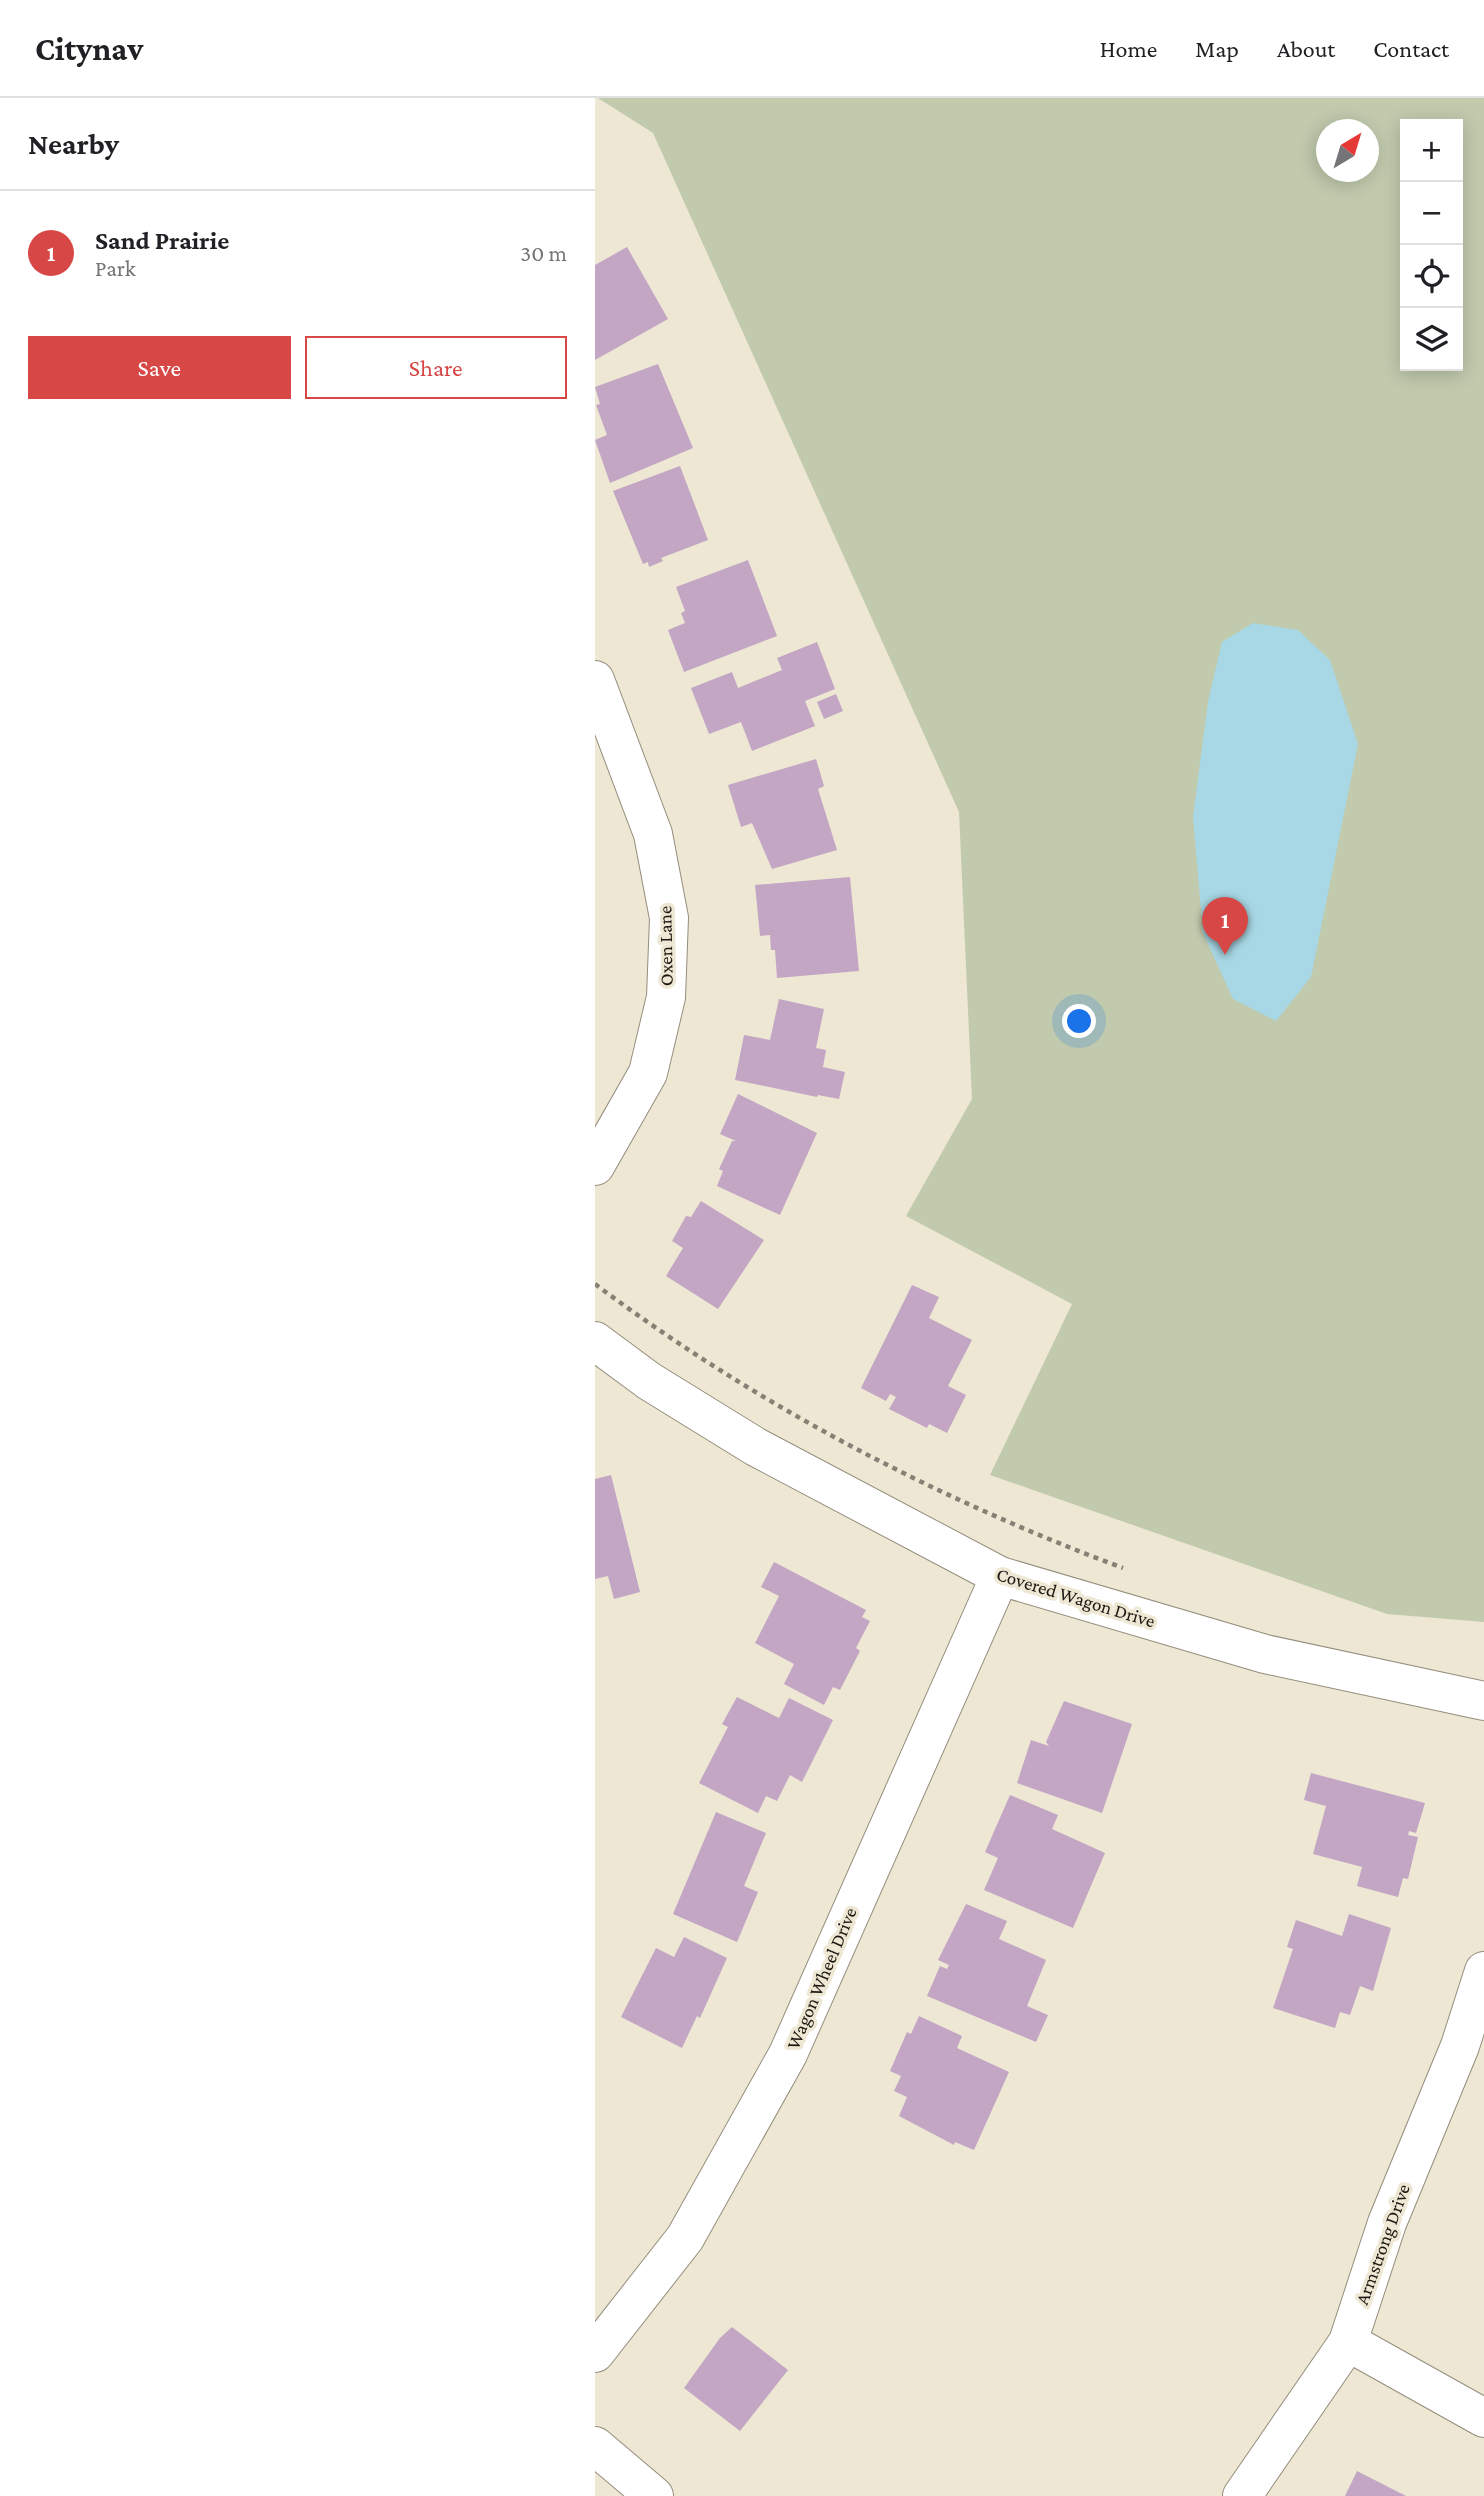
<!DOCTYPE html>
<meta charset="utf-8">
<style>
:root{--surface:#fff;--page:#f2f2f2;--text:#202124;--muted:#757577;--line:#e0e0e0;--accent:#d64746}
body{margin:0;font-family:"Crimson Pro",serif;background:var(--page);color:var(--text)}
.controls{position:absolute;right:21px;top:21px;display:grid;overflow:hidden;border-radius:0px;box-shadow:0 4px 18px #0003}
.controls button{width:63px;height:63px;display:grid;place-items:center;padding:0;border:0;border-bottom:2px solid var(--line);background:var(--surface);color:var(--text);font:35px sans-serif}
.compass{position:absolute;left:721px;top:21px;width:63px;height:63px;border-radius:50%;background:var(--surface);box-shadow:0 4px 18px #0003;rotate:38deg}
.you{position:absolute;left:485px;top:924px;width:24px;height:24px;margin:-18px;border:5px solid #fff;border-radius:50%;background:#1a73e8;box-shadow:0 0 0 10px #1a73e833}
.badge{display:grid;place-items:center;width:46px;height:46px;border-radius:50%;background:var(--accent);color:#fff;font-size:23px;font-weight:700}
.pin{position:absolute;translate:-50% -58px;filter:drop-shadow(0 2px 4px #0008)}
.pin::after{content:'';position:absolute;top:37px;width:24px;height:21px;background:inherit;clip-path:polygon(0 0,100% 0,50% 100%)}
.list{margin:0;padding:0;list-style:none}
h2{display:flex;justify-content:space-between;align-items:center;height:91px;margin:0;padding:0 28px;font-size:30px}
h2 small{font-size:23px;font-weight:400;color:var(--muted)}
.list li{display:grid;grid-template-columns:46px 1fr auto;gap:21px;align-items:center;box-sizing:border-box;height:126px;padding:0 28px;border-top:2px solid var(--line)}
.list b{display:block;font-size:26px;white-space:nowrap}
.list p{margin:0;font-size:23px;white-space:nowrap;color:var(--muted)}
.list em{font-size:23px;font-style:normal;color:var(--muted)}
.actions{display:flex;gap:14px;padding:21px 28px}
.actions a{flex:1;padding:16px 0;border:2px solid var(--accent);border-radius:0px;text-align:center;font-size:24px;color:var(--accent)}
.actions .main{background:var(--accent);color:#fff}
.icon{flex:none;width:38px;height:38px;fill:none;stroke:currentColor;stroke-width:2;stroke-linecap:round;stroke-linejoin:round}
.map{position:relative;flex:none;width:889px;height:2398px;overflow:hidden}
header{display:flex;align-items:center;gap:42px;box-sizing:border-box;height:98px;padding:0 35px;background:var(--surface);border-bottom:2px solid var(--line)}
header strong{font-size:33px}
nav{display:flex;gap:38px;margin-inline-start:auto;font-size:24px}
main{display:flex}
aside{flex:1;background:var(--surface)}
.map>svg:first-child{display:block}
.green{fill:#c1caad;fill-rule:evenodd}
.water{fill:#a8d8e5}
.building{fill:#c2a6c4}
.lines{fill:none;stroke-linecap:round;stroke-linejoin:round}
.minor-casing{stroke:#948d7c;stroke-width:40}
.path{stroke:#868174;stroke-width:4.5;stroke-dasharray:5 5;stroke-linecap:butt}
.minor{stroke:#fff;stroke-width:38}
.labels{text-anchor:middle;stroke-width:7;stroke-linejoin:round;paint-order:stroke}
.street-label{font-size:19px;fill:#1b1812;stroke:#eee7d4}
</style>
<header>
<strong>Citynav</strong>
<nav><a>Home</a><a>Map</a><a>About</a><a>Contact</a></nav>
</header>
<main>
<aside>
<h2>Nearby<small></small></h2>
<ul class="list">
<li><span class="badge">1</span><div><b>Sand Prairie</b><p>Park</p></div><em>30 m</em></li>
</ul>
<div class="actions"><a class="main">Save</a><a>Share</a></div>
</aside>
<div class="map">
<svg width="889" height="2398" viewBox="0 0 889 2398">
<rect width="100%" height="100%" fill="#eee7d4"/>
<path class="green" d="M3 0H889V1524L792 1516 395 1377 477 1206 311 1118 377 1001 364 714 58 35ZM810 26H863V268H810ZM732 32H774V74H732Z"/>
<polygon class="water" points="658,525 703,532 735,562 763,646 716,879 681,923 638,901 608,835 598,719 613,604 627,544"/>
<g class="building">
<polygon points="32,149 73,221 0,262 0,167"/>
<polygon points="63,266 98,350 15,385 0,342 12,337 1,307 5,306 0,289"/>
<polygon points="85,368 113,442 66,460 68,463 54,469 53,464 48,466 18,393"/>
<polygon points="153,462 182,538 89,574 73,532 90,525 86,515 90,513 81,489"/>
<polygon points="222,544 240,591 210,603 220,628 157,653 146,624 114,636 96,590 137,574 143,590 187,572 182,560"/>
<polygon points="241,596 248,613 229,621 222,604"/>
<polygon points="221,661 229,688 223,691 242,752 177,771 157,725 146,729 133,687"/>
<polygon points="255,779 264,873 182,880 180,852 176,852 175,837 165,838 160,787"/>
<polygon points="184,901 229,911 221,950 231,952 228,969 250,974 244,1001 223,997 222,999 140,982 149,937 175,942"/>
<polygon points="143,996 222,1035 185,1117 122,1088 128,1073 124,1071 137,1043 141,1043 125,1036"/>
<polygon points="106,1103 169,1142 123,1211 71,1178 88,1150 77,1143 91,1118 96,1119"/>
<polygon points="317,1187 344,1199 334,1220 377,1242 353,1288 371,1297 352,1335 334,1326 332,1330 294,1311 301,1299 295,1296 291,1303 266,1290"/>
<polygon points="16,1377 45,1494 19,1501 13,1478 0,1481 0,1381"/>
<polygon points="179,1464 271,1512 267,1519 275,1523 261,1550 265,1553 245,1592 238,1589 229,1607 189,1586 199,1566 160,1545 184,1498 166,1489"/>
<polygon points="142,1599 184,1620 194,1600 238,1622 207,1684 195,1677 182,1703 171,1698 163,1715 104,1685 133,1629 127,1626"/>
<polygon points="469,1603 537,1626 507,1715 422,1685 436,1642 454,1648 451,1644"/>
<polygon points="716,1675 830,1705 821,1735 814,1733 813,1737 823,1739 813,1781 808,1780 803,1799 762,1788 767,1769 718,1756 731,1708 709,1702"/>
<polygon points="415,1697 463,1717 457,1731 510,1755 478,1830 389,1792 403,1760 390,1754"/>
<polygon points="121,1714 171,1735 149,1788 163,1794 142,1844 78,1816"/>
<polygon points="371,1806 412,1823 404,1841 451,1862 432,1908 453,1917 441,1944 332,1898 345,1868 352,1871 354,1867 343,1862"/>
<polygon points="754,1816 796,1830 778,1893 765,1888 755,1917 745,1914 740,1930 678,1910 698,1851 692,1849 701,1822 747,1838"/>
<polygon points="89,1839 132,1860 105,1920 102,1918 87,1950 26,1919 61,1850 79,1859"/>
<polygon points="324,1918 367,1938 362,1950 414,1974 379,2052 360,2044 359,2047 304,2018 312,1999 299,1993 306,1978 295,1973 312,1934 316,1936"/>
<polygon points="137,2229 193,2272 145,2333 89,2290 125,2240"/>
<polygon points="762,2373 811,2398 750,2398"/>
</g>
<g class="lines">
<defs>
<g id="minor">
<polyline points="0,582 58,736 74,820 71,899 53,975 0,1068"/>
<polyline points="0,1243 54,1283 161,1349 405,1478 670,1556 889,1603"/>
<polyline points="753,2244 889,2320"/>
<polyline points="0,2255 90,2140 193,1956 405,1478"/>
<polyline points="0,2348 59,2398"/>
<polyline points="647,2398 753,2244 792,2125 865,1948 889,1873"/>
</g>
</defs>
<use href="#minor" class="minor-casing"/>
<path class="path" d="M0 1186C160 1306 340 1400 528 1470"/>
<use href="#minor" class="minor"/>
</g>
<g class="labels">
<g class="street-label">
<text transform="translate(70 848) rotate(-91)" y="7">Oxen Lane</text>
<text transform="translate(481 1499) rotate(17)" y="7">Covered Wagon Drive</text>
<text transform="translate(226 1880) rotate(-67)" y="7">Wagon Wheel Drive</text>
<text transform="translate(787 2146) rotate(-70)" y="7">Armstrong Drive</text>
</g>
</g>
</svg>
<div class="controls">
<button>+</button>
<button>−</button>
<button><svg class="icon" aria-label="locate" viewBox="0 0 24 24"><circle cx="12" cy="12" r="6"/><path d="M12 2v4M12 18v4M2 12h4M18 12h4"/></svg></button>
<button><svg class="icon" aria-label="layers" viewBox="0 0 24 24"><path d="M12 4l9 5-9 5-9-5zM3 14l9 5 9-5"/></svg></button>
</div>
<svg class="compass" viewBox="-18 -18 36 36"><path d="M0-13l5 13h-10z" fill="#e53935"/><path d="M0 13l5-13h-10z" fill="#757577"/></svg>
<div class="you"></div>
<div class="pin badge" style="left:630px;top:857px">1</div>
</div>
</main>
